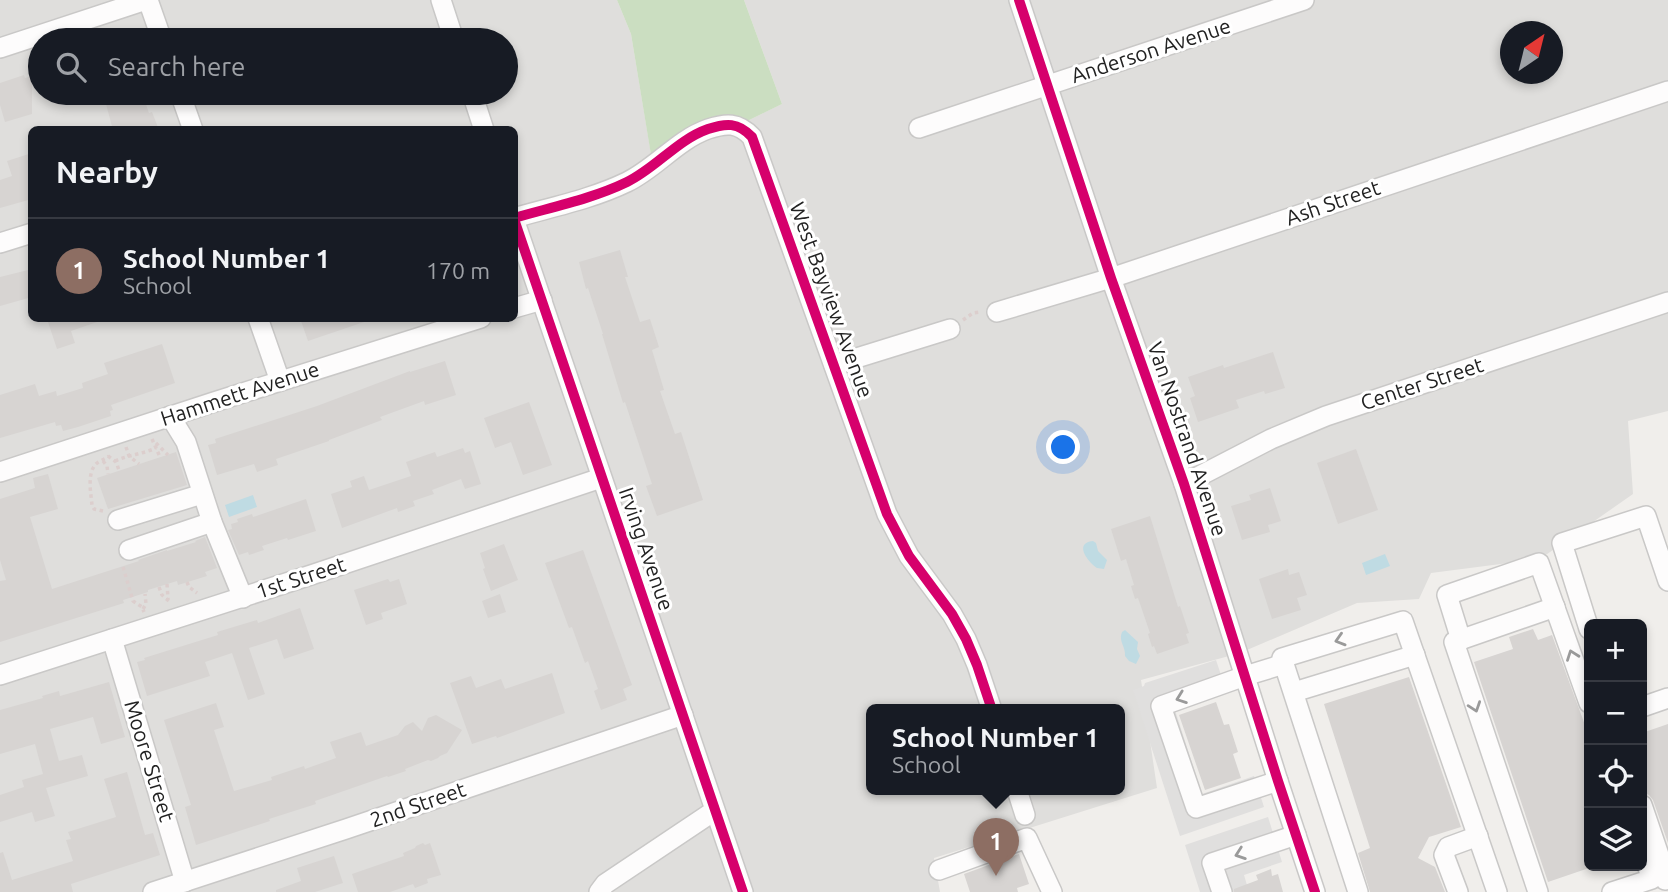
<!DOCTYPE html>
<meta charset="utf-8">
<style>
:root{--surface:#171b24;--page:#242831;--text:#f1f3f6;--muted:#9ea1a6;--line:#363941;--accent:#0b8043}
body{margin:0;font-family:Ubuntu,sans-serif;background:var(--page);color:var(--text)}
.controls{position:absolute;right:21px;bottom:21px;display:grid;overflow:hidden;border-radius:10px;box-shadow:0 4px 10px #0003}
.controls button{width:63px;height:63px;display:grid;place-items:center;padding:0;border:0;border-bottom:2px solid var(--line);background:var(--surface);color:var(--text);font:35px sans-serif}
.compass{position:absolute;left:1500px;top:21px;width:63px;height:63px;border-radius:50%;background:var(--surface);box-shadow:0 4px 10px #0003;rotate:35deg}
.you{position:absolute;left:1064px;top:448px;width:24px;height:24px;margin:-18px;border:5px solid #fff;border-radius:50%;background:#1a73e8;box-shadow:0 0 0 10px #1a73e833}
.badge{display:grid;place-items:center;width:46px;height:46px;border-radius:50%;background:var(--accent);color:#fff;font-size:23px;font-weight:700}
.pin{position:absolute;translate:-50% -58px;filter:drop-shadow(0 2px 4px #0008)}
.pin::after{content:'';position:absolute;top:37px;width:24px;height:21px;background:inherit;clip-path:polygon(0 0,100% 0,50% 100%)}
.popup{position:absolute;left:866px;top:704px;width:259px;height:91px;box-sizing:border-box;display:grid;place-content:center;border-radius:10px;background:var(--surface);filter:drop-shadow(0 2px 5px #0005);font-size:23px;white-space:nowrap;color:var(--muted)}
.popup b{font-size:26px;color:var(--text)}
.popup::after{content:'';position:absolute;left:50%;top:100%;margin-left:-14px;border:14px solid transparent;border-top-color:var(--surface)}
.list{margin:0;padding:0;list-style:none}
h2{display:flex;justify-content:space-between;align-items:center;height:91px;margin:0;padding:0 28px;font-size:30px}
h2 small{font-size:23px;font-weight:400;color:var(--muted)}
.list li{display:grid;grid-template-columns:46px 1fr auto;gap:21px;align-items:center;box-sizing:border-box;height:105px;padding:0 28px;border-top:2px solid var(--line)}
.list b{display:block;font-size:26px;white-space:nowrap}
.list p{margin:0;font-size:23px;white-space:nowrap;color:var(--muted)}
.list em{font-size:23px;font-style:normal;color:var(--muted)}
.icon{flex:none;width:38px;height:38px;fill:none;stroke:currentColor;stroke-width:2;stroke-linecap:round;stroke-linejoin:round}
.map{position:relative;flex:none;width:1668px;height:892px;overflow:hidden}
.search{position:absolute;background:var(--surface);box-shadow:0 4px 10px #0003;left:28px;top:28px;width:490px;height:77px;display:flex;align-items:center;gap:18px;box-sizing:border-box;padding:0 24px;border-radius:38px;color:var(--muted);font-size:26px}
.panel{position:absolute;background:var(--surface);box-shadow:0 4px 10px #0003;left:28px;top:126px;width:490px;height:196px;border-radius:10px}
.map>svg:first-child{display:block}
.residential{fill:#dfdedc;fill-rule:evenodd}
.forest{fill:#cbdec1}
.parking{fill:#e0dfde}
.water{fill:#bfdbe3}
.building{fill:#d7d4d2}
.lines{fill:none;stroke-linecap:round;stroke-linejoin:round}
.minor-casing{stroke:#c9c8c7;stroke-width:22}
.path{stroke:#dccecd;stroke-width:3.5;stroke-dasharray:3.5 3.5;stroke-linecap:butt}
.minor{stroke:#fdfcfc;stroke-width:19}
.cycleway-casing{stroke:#fff;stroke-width:15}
.cycleway{stroke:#d6006c;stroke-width:10}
.oneway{stroke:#9a9a9a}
.labels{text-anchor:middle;stroke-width:6;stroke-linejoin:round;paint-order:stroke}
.street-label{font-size:21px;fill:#222;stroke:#fff}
</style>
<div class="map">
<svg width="1668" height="892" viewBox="0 0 1668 892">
<rect width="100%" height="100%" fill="#f0eeeb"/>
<path class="residential" d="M0 0H617L631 34 653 166 782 104 744 0H1668V411L1628 421 1633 494 1540 559 1431 573 1419 599 1357 603 1240 653 1141 680 1157 788 934 858 940 892H0ZM1510 32H1552V74H1510ZM40 40H506V93H40ZM32 130H514V318H32ZM872 710H1120V790H872Z"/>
<polygon class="forest" points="617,0 744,0 782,104 653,167 631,34"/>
<g class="parking">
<polygon points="1216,660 1227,693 1175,710 1202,794 1254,776 1264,807 1180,836 1133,690 1144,686 1145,683"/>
<polygon points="1268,817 1282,862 1244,875 1249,892 1200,892 1185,845"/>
</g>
<g class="water">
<polygon points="253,495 257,507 229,517 225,505"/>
<path d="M1093 541 1096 543 1098 551 1107 560 1104 569 1097 568C1088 562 1073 543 1093 541Z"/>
<polygon points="1385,554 1390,566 1366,575 1362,563"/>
<path d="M1125 630 1138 642 1137 649 1140 656 1136 664 1129 661 1125 656C1126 647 1118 641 1122 632Z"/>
</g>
<g class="building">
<polygon points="24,75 25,78 32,76 32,114 5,122 0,105 0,83"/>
<polygon points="103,93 142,93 149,113 152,112 159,130 113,130"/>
<polygon points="32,153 32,199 0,208 0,180 12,176 7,161"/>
<polygon points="620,250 628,277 625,277 640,322 650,319 659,347 652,350 664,390 660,391 675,434 681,432 703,500 657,516 646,486 652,484 625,402 623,403 602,334 603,334 588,288 586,289 579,262"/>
<polygon points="32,269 32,297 0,306 0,277"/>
<polygon points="60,318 100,318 100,321 71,331 75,343 57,349 48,322"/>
<polygon points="300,318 367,318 367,321 308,341"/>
<polygon points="162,344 175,383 111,405 113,410 110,411 111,416 78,427 63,431 61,425 56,426 55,422 0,438 0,395 35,384 39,396 56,391 57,396 83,388 82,383 108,374 104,363"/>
<polygon points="1273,352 1285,388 1265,394 1264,391 1236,400 1239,408 1198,422 1190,398 1195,396 1188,377 1223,365 1224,368"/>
<polygon points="445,361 456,395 425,405 424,401 380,417 382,420 329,440 329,441 276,459 278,465 257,472 254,464 217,475 208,445 216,443 215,439 317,406 410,371 410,372"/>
<polygon points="529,402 552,465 523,475 511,442 495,448 484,418"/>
<polygon points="463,448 465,453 470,451 481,484 465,489 461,479 432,490 434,494 413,501 415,506 398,512 397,508 342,528 331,494 352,487 350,481 364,476 369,490 411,476 406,462 435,452 437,457"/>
<polygon points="1356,449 1378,510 1338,524 1317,463"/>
<polygon points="176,452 187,485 108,509 97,478"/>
<polygon points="48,474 58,509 30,517 52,589 139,561 138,560 167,550 167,551 196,542 195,541 205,537 217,568 205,572 207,576 178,585 177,581 148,590 148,592 123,600 124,603 0,642 0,581 6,580 0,560 0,499 35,488 33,478"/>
<polygon points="1270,488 1281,521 1268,525 1270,532 1242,540 1231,506 1251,500 1249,495"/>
<polygon points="306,499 316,531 288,540 287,538 262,546 264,550 249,555 248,552 239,555 228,530 232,529 231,524 238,522 237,519 252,514 253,517"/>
<polygon points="1150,516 1178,607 1180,606 1189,633 1186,634 1189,643 1157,654 1154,646 1152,647 1148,634 1150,633 1138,598 1135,599 1131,586 1134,585 1126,559 1121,561 1111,529"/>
<polygon points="504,544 518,580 491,591 483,569 485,568 480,553"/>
<polygon points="583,550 632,685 623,689 627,700 601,710 594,691 598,689 588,661 585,663 572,627 569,628 545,563"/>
<polygon points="1288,569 1289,575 1299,572 1307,595 1297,598 1301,610 1272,619 1259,579"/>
<polygon points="388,579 390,582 399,579 407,604 381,613 383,619 366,625 354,590"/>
<polygon points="500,594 506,612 488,618 482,601"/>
<polygon points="300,608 314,649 284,659 277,639 249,648 265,694 248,700 232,653 205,662 210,676 147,696 137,662 145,660 144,658 218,635 217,632 257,620 258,623"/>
<polygon points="1533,629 1538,640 1552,635 1589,736 1589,868 1548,882 1474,662 1513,649 1509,637"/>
<polygon points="552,673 565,713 497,738 496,736 472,744 450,683 471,676 476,688 501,679 505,689"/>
<polygon points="1409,677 1461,827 1429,837 1418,858 1435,867 1445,892 1370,892 1358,853 1370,848 1324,704"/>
<polygon points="109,682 125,737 101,744 93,717 50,729 59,761 82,755 88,776 46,788 55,816 35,822 32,812 0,822 0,795 24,787 22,780 43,774 35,744 0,754 0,710 43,698 42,696 59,691 60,696"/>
<polygon points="1216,702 1224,725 1229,724 1238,752 1233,754 1241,778 1205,790 1179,715"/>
<polygon points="216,703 224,727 214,730 234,791 272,780 271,777 304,766 305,769 336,758 330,742 361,732 366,746 398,735 405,726 413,722 422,731 428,718 436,715 462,730 447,753 440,756 438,758 431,761 428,760 405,769 406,771 388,777 387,776 315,801 316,804 269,819 270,821 196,845 185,807 191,805 164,720"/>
<polygon points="1668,724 1668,843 1653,800 1649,795 1642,792 1642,733"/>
<polygon points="127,772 145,835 153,833 160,855 71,884 73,892 0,892 0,853 3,852 12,880 73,861 66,840 71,839 68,832 116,817 104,779"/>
<polygon points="423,843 425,845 430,843 441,875 427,879 428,883 415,888 413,884 390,892 358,892 352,874 404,856 403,853 415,848 416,846"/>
<polygon points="1019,854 1029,884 1017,888 1018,892 970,892 964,874"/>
<polygon points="334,856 343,883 315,892 276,892 276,890 301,881 297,868"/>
<polygon points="1271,869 1272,876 1278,874 1283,892 1234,892 1234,889 1258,880 1256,875"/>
</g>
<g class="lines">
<defs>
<g id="minor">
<polyline points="148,0 162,40"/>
<polyline points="441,0 454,40"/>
<polyline points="1019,0 1111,278 1184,484 1278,781 1315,892"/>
<polyline points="0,48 146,0"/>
<polyline points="180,93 193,130"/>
<polyline points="472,93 484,130"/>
<polyline points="919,128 1304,0"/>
<path d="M514 218C552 207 592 199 627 182 656 168 677 140 708 129 726 123 738 122 752 137L887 514 909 556 952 614 966 639 977 665 992 710"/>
<polyline points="514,219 743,892"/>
<polyline points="0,243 32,233"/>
<polyline points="514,308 542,300"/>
<polyline points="997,312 1111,278 1668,91"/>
<polyline points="258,318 280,381"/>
<polyline points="834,365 950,329"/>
<polyline points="170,416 186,442 212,522 243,598"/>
<polyline points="0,472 214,402 481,318"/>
<polyline points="1184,484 1271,439 1326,416 1668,302"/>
<polyline points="118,520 202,494"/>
<polyline points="129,550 212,522"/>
<polyline points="1589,629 1562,543 1646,516 1668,581"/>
<polyline points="112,639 185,882"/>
<polyline points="1461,640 1447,595 1539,563 1589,703"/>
<polyline points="0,675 311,575 601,478"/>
<polyline points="1294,692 1415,655"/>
<polyline points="1642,707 1668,698"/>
<polyline points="1278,781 1196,808 1161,706 1245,676 1284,664"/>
<polyline points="1017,790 1025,815"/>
<polyline points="1642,805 1660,858 1665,880"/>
<polyline points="939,870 1027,838 1052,892"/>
<polyline points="153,892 346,829 683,715"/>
<polyline points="599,892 605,884 714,811"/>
<polyline points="1222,892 1212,863 1296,835"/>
<polyline points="1358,892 1282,658 1403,621 1497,892"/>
<polyline points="1458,892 1444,855 1448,847 1478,836"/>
<polyline points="1538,892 1454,642 1555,607"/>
<polyline points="1612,892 1652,879 1642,851"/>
</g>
</defs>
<use href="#minor" class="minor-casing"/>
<g class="path">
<polyline points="963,320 973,313 981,312"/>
<polyline points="152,439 160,457"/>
<polyline points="156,443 168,455"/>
<polyline points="126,447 129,456 139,464"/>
<polyline points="108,456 116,462 119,470"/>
<polyline points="103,461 107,466 108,474"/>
<path d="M115 461C128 455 143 454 156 448"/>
<path d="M103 511 94 509 92 505C91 494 87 475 95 465 98 461 104 460 109 456"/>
<polyline points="123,567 133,601 142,607 144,612"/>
<polyline points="187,582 189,587 197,593"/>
<polyline points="167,584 168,599"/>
<polyline points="159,587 162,595 169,601"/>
<polyline points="143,609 146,604 145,594"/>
</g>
<use href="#minor" class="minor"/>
<defs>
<g id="cycleway">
<polyline points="1019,0 1111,278 1184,484 1278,781 1315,892"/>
<path d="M514 218C552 207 592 199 627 182 656 168 677 140 708 129 726 123 738 122 752 137L887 514 909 556 952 614 966 639 977 665 992 710"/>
<polyline points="514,219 743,892"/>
</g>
</defs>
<use href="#cycleway" class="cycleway-casing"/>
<use href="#cycleway" class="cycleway"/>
</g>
<defs><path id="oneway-chevron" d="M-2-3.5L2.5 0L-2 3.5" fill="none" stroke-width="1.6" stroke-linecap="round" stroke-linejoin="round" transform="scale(1.75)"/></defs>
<g class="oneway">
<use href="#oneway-chevron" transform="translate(1340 640) rotate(163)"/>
<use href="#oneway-chevron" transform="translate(1572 655) rotate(-110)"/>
<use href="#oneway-chevron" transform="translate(1181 698) rotate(160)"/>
<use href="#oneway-chevron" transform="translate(1475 707) rotate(71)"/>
<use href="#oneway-chevron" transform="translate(1240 854) rotate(161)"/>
</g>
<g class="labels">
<g class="street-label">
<text transform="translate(1151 51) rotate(-18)" y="7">Anderson Avenue</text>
<text transform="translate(1333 203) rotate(-19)" y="7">Ash Street</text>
<text transform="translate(831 300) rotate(70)" y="7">West Bayview Avenue</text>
<text transform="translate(1422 384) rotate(-18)" y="7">Center Street</text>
<text transform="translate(240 394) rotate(-18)" y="7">Hammett Avenue</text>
<text transform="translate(1187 439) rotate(71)" y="7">Van Nostrand Avenue</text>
<text transform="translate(646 549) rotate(71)" y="7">Irving Avenue</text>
<text transform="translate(301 578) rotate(-18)" y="7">1st Street</text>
<text transform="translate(149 761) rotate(73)" y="7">Moore Street</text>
<text transform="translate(418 805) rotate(-19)" y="7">2nd Street</text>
</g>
</g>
</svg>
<div class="controls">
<button>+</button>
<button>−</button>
<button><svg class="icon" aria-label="locate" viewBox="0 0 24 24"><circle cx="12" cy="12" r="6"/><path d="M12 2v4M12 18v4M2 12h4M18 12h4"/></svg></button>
<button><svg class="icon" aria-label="layers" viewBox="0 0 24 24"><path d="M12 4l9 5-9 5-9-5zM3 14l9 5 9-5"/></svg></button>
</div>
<svg class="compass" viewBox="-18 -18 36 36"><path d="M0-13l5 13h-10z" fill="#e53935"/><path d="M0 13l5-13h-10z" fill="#9ea1a6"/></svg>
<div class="you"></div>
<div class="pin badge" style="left:996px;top:876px;background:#8d6e63">1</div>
<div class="popup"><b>School Number 1</b>School</div>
<div class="search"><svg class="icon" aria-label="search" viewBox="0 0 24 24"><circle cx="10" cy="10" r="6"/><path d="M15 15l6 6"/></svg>Search here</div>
<section class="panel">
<h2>Nearby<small></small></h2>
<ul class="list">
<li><span class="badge" style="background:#8d6e63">1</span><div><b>School Number 1</b><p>School</p></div><em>170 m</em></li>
</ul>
</section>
</div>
